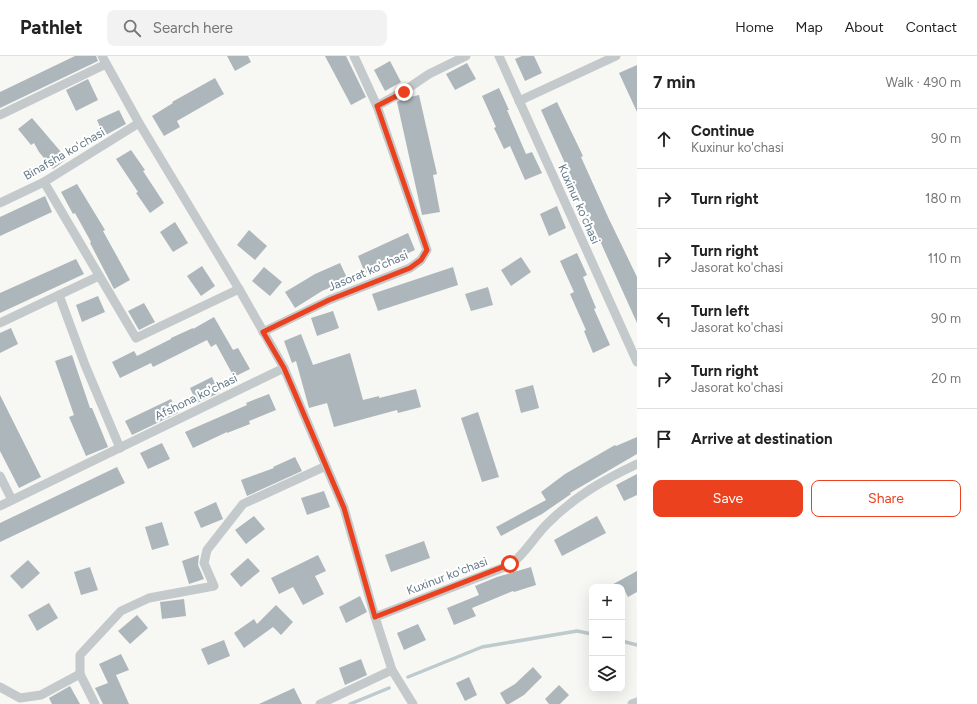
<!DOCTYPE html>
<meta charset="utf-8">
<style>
:root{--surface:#fff;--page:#f2f2f2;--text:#222;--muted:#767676;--line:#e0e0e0;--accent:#ec411e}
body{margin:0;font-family:Figtree,sans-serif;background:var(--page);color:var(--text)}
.controls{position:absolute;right:12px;bottom:12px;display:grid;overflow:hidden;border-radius:8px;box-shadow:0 4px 16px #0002}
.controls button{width:36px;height:36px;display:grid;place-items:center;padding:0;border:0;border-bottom:1px solid var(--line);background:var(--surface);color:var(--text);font:20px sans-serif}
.stop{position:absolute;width:12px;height:12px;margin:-9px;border:3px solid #ec411e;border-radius:50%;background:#fff}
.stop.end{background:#ec411e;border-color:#fff;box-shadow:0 1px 4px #0008}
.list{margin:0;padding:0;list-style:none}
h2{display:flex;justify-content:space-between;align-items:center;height:52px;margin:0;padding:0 16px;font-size:17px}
h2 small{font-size:13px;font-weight:400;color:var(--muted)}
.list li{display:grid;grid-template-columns:26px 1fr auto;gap:12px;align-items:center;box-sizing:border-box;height:60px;padding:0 16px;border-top:1px solid var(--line)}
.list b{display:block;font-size:15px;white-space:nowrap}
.list p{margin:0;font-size:13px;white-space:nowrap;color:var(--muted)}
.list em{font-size:13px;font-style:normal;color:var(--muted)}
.actions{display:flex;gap:8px;padding:12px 16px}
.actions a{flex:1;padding:9px 0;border:1px solid var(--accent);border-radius:8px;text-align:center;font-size:14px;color:var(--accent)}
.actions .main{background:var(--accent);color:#fff}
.icon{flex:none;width:22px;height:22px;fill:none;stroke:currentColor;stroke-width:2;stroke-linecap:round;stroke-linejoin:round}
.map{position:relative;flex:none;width:637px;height:648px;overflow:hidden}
header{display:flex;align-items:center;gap:24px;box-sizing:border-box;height:56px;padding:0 20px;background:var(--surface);border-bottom:1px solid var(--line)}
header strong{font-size:19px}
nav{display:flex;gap:22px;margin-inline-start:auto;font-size:14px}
.search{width:280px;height:36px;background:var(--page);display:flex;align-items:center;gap:10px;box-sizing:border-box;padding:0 14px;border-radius:8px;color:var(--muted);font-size:15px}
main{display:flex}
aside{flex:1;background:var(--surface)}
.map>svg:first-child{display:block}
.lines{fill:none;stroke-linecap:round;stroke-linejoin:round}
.stream{stroke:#bdcace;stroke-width:3.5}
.building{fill:#adb6bb}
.minor{stroke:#c4c9cb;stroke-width:9}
.route{stroke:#ec411e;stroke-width:5}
.labels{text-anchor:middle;stroke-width:4;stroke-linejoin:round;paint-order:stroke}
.street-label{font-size:12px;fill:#647986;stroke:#fff}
</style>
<header>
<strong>Pathlet</strong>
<div class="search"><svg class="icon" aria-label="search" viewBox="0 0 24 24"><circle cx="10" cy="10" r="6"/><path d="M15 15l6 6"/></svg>Search here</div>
<nav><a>Home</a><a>Map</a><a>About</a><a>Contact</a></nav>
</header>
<main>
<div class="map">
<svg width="637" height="648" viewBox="0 0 637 648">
<rect width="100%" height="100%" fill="#f7f7f3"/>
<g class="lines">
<g class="stream">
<polyline points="622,585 637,589"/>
<polyline points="408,621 482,591 577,575 592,578"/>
<polyline points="350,648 389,632"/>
</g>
</g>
<g class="building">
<polygon points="75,0 96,0 98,5 0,52 0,36"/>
<polygon points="227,0 248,0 251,6 235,15"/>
<polygon points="325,0 346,0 366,41 351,49"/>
<polygon points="522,0 534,0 542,17 525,25 515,3"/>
<polygon points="390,5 401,26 385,35 374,14"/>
<polygon points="467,7 476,23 455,34 446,18"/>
<polygon points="637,9 637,56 619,17"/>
<polygon points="215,22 224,38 177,65 180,71 164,80 152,60 173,47 172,46"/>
<polygon points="88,23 98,44 76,55 66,34"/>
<polygon points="499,32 509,54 507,54 526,98 532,96 542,117 525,124 510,90 504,93 494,72 496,71 482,40"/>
<polygon points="419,39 437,118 433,119 440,156 422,159 397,46 402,43"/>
<polygon points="557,46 583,100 581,101 608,161 637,221 637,267 541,54"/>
<polygon points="119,54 126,68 104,80 97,64"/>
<polygon points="32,62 67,103 53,113 39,96 34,87 31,89 18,73"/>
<polygon points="131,94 145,114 143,115 164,147 150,157 136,137 138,136 116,103"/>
<polygon points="77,128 105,174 103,175 130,224 114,233 90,187 91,186 75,157 73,158 61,136"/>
<polygon points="45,140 52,156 0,180 0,161"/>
<polygon points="557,150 566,172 549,180 540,158"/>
<polygon points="175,166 188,187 173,196 160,176"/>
<polygon points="249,174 267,190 255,204 237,189"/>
<polygon points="408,177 415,194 365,217 358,200"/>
<polygon points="577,197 587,219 583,221 596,252 594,253 610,289 593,297 584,275 586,274 570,238 574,236 560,205"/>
<polygon points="521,201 531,216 511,230 501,214"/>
<polygon points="76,203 84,218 0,257 0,237"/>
<polygon points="340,207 348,224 322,235 295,252 285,236 315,218"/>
<polygon points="202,210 215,230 201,240 187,220"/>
<polygon points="264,211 282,226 270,240 252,225"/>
<polygon points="453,211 458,229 378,255 372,238"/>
<polygon points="488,231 493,249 471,255 465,238"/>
<polygon points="98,240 105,256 82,266 76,249"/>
<polygon points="144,247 155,266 139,274 128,255"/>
<polygon points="333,255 339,272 317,280 311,262"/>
<polygon points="214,261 233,294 238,292 250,313 234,321 216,288 211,291 207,284 153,311 151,307 120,322 112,306 134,295 137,300 171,283 171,282 193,272 193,273"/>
<polygon points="11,272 18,288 0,297 0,277"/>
<polygon points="301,278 313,309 350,297 363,344 379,340 379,342 416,333 421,351 398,357 397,354 334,371 327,347 309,352 296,305 292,307 284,285"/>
<polygon points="72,299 90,352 92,352 108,391 86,400 69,361 74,359 55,305"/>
<polygon points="212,321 219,337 197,347 190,332"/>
<polygon points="533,329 539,352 521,357 515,334"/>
<polygon points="269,338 276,354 249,365 250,368 227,377 227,376 193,392 185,376 247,349 246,347"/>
<polygon points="0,339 41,421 19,432 0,395"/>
<polygon points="171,343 178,357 132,379 125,365"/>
<polygon points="478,356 499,421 482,426 461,362"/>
<polygon points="637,381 637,398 570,437 571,438 542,458 501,480 496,471 546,444 541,436 565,418 615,389 616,390"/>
<polygon points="162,387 170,403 148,413 140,397"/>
<polygon points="295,401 302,415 247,440 241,424 274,412 273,411"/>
<polygon points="117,411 125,427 0,486 0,467"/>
<polygon points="637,418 637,439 624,445 616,429"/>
<polygon points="324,435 330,451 307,459 301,442"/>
<polygon points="216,446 223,463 201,472 194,456"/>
<polygon points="254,460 265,473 246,488 235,474"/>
<polygon points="597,460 606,477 562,500 554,484"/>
<polygon points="162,466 169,489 152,494 145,471"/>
<polygon points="424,485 430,502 391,516 385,499"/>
<polygon points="199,499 198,509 204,523 189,528 182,505"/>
<polygon points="318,499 326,515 315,520 324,538 303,549 293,531 279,538 271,522"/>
<polygon points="248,502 260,515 241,531 230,518"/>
<polygon points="28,504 40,517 22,533 10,520"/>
<polygon points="90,511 98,534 81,539 74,516"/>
<polygon points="531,511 536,529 514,536 513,535 472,552 476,560 454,569 447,552 479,539 475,530 497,521"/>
<polygon points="637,515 637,536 628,541 623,531 608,531"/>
<polygon points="360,540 367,556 346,567 339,551"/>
<polygon points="184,543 186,560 162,563 160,546"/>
<polygon points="49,547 58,562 37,575 28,559"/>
<polygon points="276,549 293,566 281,579 273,571 244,592 234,577 254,563 257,568"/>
<polygon points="137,559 148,572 130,588 118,575"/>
<polygon points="418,568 426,584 404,594 397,577"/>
<polygon points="224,584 230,600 208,609 201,593"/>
<polygon points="121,598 129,614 116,619 129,648 103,648 95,632 108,627 99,608"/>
<polygon points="361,603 367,619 345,629 339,612"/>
<polygon points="533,611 542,621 524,639 509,648 506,648 500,637 515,628"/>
<polygon points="469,621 477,639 465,645 456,627"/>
<polygon points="559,629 569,639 560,648 549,648 545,643"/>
<polygon points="70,630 80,648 52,648 49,642"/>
<polygon points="294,632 302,648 259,648"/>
</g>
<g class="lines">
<g class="minor">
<polyline points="102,0 139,67 239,233 284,312 344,452 375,561 392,614 413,648"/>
<polyline points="499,0 637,306"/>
<polyline points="519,45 616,0"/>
<polyline points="377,50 404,35 429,18 466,0"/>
<polyline points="0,59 106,8"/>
<polyline points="44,126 136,282 239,233"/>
<polyline points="0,147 44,126 139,67"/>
<polyline points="59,239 85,309 120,392"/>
<polyline points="0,267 99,220"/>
<polyline points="263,276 329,244 410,212 421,204 427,194 377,50 354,0"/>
<polyline points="0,420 12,444"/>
<polyline points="0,450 284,312"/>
<path d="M375 561 510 509C525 498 534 481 547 468 574 441 603 424 637 408"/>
<polyline points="0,631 20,642 41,639 80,618"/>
<polyline points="95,648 80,618 80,599 121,555 149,542 214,530 204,507 207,494 243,448 326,410"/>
<polyline points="320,648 392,614"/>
<polyline points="632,648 637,646"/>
</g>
</g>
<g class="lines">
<polyline class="route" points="404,36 377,50 427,194 421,204 410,212 329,244 263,276 284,312 344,452 375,561 510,508"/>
</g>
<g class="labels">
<g class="street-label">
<text transform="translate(64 98) rotate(-30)" y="4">Binafsha ko'chasi</text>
<text transform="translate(579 148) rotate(66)" y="4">Kuxinur ko'chasi</text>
<text transform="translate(368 215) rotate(-23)" y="4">Jasorat ko'chasi</text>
<text transform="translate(196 341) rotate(-26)" y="4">Afshona ko'chasi</text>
<text transform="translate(447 520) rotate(-21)" y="4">Kuxinur ko'chasi</text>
</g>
</g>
</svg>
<div class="controls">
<button>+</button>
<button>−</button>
<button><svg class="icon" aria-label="layers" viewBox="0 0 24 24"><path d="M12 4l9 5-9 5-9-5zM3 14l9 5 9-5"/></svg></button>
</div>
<div class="stop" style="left:510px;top:508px"></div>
<div class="stop end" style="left:404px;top:36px"></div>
</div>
<aside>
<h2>7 min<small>Walk · 490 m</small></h2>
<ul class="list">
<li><svg class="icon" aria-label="ahead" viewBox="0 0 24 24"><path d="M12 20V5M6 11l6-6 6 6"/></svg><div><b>Continue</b><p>Kuxinur ko'chasi</p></div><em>90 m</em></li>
<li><svg class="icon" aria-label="right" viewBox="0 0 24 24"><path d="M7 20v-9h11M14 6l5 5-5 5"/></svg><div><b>Turn right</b></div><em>180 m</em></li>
<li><svg class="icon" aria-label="right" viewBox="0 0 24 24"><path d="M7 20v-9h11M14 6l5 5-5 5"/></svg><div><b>Turn right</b><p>Jasorat ko'chasi</p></div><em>110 m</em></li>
<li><svg class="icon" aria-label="left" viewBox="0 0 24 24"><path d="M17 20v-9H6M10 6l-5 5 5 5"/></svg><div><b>Turn left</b><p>Jasorat ko'chasi</p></div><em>90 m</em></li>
<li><svg class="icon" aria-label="right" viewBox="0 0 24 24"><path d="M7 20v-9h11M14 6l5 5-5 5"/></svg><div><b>Turn right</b><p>Jasorat ko'chasi</p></div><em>20 m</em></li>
<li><svg class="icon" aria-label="arrive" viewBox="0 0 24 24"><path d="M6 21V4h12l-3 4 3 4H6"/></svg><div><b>Arrive at destination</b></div></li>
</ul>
<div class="actions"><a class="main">Save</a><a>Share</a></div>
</aside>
</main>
